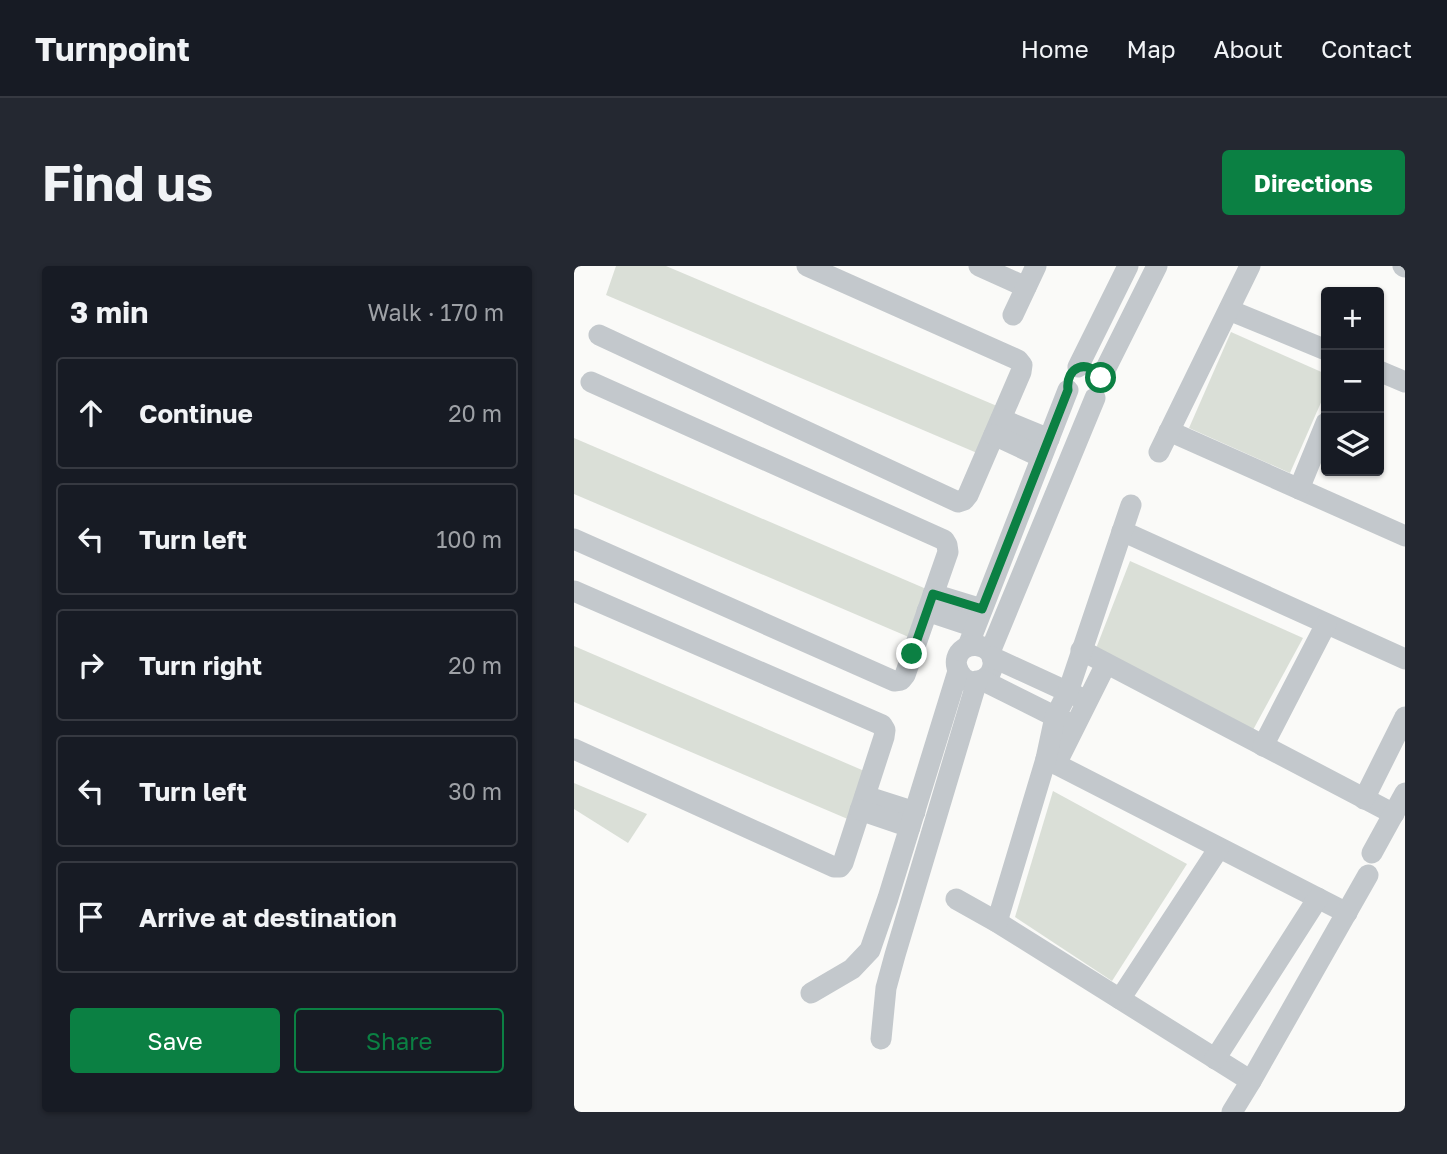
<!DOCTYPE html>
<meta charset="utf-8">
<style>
:root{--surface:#171b24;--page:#242831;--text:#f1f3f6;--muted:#9ea1a6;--line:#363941;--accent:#0b8043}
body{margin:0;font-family:"Golos Text",sans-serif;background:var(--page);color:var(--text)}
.controls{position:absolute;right:21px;top:21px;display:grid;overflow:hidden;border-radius:7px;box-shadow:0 2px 5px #0004}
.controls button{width:63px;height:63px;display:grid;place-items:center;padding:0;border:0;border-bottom:2px solid var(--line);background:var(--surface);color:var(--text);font:35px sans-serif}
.stop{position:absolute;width:21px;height:21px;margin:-16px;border:5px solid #0b8043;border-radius:50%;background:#fff}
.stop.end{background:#0b8043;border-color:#fff;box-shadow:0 2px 7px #0008}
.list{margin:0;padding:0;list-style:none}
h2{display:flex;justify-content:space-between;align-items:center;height:91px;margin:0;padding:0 28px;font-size:30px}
h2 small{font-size:23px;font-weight:400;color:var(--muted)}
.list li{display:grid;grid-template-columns:46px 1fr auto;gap:21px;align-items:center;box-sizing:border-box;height:112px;margin:0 14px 14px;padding:0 14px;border:2px solid var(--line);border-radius:7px}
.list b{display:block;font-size:26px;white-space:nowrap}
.list em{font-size:23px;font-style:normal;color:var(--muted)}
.actions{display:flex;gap:14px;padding:21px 28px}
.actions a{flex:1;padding:16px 0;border:2px solid var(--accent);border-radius:7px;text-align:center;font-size:24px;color:var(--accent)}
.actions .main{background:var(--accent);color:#fff}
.icon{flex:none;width:38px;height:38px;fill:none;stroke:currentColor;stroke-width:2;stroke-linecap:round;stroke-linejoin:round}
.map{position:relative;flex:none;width:831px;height:846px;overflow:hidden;border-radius:7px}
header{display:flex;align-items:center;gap:42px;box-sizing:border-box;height:98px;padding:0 35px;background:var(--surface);border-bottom:2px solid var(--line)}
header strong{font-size:33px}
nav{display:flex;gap:38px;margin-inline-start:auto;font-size:24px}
.intro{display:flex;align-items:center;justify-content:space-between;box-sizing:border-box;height:168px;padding:0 42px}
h1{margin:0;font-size:49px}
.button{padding:18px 32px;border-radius:7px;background:var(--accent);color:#fff;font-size:24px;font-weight:700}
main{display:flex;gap:42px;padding:0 42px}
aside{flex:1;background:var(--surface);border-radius:7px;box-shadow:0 2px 5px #0004}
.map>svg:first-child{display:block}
.green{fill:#dadfd7}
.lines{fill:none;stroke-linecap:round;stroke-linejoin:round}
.minor{stroke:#c3c8cc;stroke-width:21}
.route{stroke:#0b8043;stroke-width:9}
</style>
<header>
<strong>Turnpoint</strong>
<nav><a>Home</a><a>Map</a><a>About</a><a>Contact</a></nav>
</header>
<div class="intro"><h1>Find us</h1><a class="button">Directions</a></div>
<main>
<aside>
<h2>3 min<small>Walk · 170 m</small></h2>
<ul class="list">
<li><svg class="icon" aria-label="ahead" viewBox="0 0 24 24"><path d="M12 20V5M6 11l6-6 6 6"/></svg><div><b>Continue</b></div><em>20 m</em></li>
<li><svg class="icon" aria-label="left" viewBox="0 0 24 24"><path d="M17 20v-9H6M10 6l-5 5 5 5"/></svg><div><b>Turn left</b></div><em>100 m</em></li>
<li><svg class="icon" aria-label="right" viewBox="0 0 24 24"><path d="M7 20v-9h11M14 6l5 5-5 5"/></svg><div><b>Turn right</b></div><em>20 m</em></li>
<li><svg class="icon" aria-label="left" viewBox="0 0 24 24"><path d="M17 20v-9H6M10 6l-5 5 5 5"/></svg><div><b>Turn left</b></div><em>30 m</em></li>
<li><svg class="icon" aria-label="arrive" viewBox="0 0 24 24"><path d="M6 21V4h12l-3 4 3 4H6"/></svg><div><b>Arrive at destination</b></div></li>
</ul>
<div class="actions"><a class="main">Save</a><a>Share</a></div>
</aside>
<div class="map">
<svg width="831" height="846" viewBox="0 0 831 846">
<rect width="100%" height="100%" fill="#fafaf8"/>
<g class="green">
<polygon points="42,0 92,0 423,140 403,187 32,29"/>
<polygon points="657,66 752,108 752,125 716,207 615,162"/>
<polygon points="0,172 357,325 337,372 0,228"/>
<polygon points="556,295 729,372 679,464 521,385"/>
<polygon points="0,380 295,507 276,554 0,436"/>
<polygon points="0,517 73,548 54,577 0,543"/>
<polygon points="479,525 613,598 538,715 441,651"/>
</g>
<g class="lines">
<g class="minor">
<polyline points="405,0 452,21"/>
<polyline points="829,0 831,1"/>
<polyline points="655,44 752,84"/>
<polyline points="439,49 462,0"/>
<polyline points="25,69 384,236 390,234 394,229 447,106 448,99 444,94 233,0"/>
<polyline points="504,101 554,0"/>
<polyline points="805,105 831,116"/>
<polyline points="527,112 583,0"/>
<polyline points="427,153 475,173"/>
<polyline points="595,165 831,270"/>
<polyline points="420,169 467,191"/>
<polyline points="585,186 676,0"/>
<polyline points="725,223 752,157"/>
<polyline points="548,265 831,393"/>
<polyline points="0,273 320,415 327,414 331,409 374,286 373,279 370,274 17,116"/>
<polyline points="0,325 308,459 311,464 310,471 269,597 266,601 260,601 0,483"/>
<polyline points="359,328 408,343"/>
<polyline points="353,345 401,361"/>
<polyline points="394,380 494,124"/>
<polyline points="507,384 820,548"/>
<path d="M416 386C399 370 374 386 385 406 396 428 429 410 416 386L521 132"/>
<polyline points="418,391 505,431"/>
<polyline points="408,414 494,457"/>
<polyline points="689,480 752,358"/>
<polyline points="472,493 773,647"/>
<polyline points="482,498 532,398"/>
<polyline points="291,530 341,546"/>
<polyline points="790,533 831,451"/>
<polyline points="286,544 336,561"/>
<polyline points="798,587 831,527"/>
<polyline points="382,633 423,656 677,815"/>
<polyline points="423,656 472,493 481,451 494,426 557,239"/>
<polyline points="237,727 278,703 296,684 314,632 384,405"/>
<polyline points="546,733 645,582"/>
<polyline points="307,773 312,722 321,689 403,415"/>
<polyline points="641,793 744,632"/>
<polyline points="658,846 677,815 794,609"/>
</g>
</g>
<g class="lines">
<path class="route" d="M338 388 359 328 408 343 494 124C491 100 515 92 527 112"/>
</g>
</svg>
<div class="controls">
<button>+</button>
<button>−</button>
<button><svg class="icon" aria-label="layers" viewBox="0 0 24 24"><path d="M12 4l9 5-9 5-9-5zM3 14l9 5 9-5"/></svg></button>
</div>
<div class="stop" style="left:527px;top:112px"></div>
<div class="stop end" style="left:338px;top:388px"></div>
</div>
</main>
